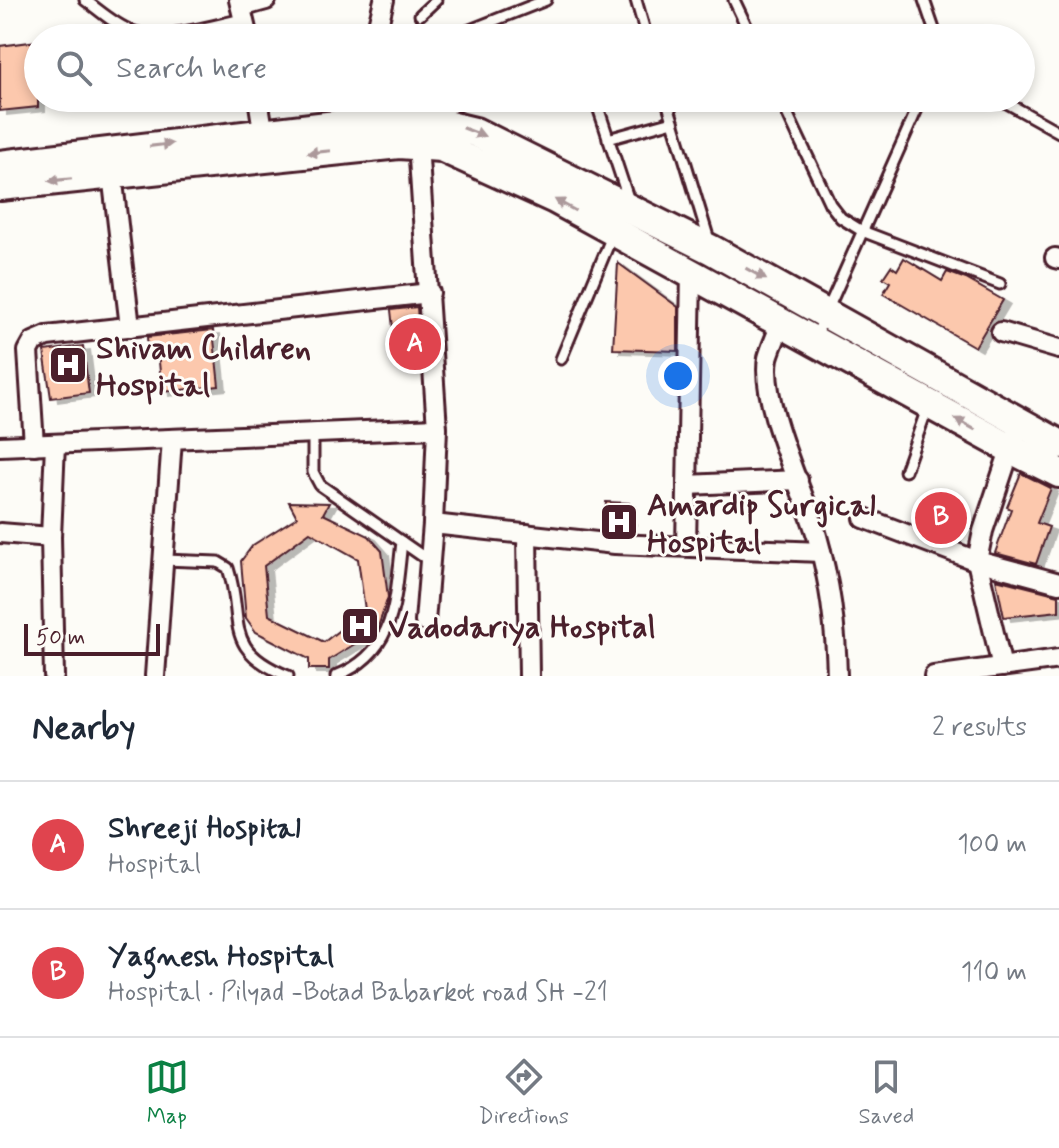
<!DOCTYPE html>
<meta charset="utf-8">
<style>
:root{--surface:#fff;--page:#f2f2f3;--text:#1f2937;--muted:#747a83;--line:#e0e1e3;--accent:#0b8043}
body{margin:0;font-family:Mynerve,sans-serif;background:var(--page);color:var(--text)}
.scale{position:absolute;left:24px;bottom:20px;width:136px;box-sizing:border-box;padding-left:8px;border:4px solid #4a1f2b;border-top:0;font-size:22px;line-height:28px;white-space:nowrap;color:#4a1f2b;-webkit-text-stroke:6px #fdfcf7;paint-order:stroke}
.you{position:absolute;left:678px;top:376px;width:28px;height:28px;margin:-20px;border:6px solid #fff;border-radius:50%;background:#1a73e8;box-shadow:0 0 0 12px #1a73e833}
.badge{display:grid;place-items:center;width:52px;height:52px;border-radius:50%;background:var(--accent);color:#fff;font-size:26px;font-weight:700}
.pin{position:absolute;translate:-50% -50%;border:4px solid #fff;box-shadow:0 2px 8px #0006}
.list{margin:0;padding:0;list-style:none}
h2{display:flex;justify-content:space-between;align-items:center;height:104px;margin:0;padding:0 32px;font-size:34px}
h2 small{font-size:26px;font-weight:400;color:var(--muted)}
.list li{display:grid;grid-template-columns:52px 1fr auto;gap:24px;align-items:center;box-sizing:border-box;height:128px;padding:0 32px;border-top:2px solid var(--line)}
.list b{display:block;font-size:30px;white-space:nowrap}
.list p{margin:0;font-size:26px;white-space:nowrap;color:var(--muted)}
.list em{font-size:26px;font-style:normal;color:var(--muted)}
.icon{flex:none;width:44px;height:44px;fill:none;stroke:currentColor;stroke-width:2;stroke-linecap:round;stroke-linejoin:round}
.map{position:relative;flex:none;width:1059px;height:676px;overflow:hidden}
.search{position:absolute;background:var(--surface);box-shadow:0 4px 12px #0003;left:24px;right:24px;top:24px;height:88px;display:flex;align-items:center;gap:20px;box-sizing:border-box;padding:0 28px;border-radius:44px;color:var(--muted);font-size:30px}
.sheet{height:360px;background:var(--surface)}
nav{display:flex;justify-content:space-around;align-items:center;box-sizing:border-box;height:112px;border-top:2px solid var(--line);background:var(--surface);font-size:22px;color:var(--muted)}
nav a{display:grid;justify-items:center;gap:4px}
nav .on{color:var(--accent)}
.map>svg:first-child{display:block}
.building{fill:#fcc8ad;stroke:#4a1f2b;stroke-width:2;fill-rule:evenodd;filter:url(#shadow)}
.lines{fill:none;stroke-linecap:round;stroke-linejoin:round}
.service-casing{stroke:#4a1f2b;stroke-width:15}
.minor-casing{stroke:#4a1f2b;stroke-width:24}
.primary-casing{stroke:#4a1f2b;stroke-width:34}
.service{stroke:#fdfcf7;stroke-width:9}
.minor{stroke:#fdfcf7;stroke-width:18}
.primary{stroke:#fdfcf7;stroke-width:28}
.oneway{fill:#ac999b}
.labels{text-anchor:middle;stroke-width:6;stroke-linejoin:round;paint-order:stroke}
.poi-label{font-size:32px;font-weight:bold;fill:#4a1f2b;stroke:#fdfcf7;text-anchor:start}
</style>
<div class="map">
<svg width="1059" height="676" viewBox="0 0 1059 676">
<defs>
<filter id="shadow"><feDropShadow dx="7" dy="4" stdDeviation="0" flood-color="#0004"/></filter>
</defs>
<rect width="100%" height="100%" fill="#fdfcf7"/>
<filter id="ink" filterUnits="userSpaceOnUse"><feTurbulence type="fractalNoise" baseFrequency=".0125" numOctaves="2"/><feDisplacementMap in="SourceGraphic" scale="16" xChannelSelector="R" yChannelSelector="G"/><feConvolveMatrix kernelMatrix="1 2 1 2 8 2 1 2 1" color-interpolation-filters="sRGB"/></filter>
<g filter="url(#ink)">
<g class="building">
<polygon points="38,41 38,107 0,111 0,46"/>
<polygon points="904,258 942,281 947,272 966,279 1003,300 975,347 883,294 890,282 883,278 891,266 897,270"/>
<polygon points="618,263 678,307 678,351 613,349"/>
<polygon points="417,307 421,363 397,365 391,310"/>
<polygon points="213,330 219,386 162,392 158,352 148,353 147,337"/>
<polygon points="83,346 89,393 51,398 44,351"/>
<polygon points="1021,473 1051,488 1037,523 1049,527 1036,564 995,553 1011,509 1007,507"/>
<path d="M289 502 329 503 323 514 369 536 382 551 388 597 377 630 329 660V669H309V659L256 632 246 618 241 561 253 545 297 517ZM310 532 358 559 365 610 324 642 269 615 264 566Z"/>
<polygon points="606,502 629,503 629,533 605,531"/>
<polygon points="996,579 1059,595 1059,611 1004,617"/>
</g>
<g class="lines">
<defs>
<g id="service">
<path d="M85 0C99 10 115 25 132 31 162 42 212 25 243 19"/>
<polyline points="636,0 647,38"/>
<polyline points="734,0 752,38"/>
<polyline points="924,0 937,38"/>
<polyline points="420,15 436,0"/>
<polyline points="455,36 546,0"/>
<polyline points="595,98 629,201"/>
<polyline points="666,98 709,240"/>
<polyline points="780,98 830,204 841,218 862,231 1000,284"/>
<polyline points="998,98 1059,132"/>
<polyline points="436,115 473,98"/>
<polyline points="608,139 673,121"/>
<polyline points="815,338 922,98"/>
<polyline points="561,359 612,236"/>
<polyline points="313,433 313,472 320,485 428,560"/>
<polyline points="905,471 928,406"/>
<path d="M164 560 218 562 228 568C245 621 221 649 288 676"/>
<path d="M336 676C397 652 395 599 402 542"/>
</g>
<g id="minor">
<polyline points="239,0 248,38"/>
<polyline points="241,7 266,0"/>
<polyline points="375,38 384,0"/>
<polyline points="258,98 265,143"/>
<polyline points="369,121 369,98"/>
<polyline points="418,144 437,428 433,524 425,622"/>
<polyline points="112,174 130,327"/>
<polyline points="1055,258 1059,259"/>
<path d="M781 323C777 335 771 347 768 358 760 402 803 490 817 536 830 582 836 628 837 676"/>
<polyline points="1001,332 1059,349"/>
<polyline points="34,445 28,351 33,342 47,336 430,293"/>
<polyline points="0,446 437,428"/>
<polyline points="687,485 798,480"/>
<polyline points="864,518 977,561 1059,583"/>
<polyline points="433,524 615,544 821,552"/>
<polyline points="0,533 51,537"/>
<polyline points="527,534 529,676"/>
<polyline points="686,546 691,274"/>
<polyline points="1002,667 977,561 983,531 1014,438"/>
<polyline points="54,676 51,537 55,444"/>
<polyline points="155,676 172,439"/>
<polyline points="934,676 1059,659"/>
</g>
<g id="primary">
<polyline points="0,165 369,121 425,120 475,132 712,250 1059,444"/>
<polyline points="0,186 399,144 441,147 555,199 1011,449 1059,473"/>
</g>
</defs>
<use href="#service" class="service-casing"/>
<use href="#minor" class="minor-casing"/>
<use href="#primary" class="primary-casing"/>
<use href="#service" class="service"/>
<use href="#minor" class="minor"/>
<use href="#primary" class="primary"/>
</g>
<defs><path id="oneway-solid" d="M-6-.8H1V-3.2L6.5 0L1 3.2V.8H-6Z" transform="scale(2)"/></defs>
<g class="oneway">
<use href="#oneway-solid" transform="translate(474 132) rotate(21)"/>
<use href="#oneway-solid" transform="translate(161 145) rotate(-7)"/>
<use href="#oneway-solid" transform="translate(319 152) rotate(174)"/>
<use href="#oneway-solid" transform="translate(60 180) rotate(174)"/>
<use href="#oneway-solid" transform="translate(565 205) rotate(-151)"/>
<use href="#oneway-solid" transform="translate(756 274) rotate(29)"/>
<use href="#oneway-solid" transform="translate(965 424) rotate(-151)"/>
</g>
</g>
<defs>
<symbol id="hospital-square" viewBox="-11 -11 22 22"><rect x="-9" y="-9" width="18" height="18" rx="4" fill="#4a1f2b" stroke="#fdfcf7"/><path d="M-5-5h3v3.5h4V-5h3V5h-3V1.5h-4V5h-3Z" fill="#fff"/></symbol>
</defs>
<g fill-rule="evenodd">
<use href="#hospital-square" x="46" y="343" width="44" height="44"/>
<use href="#hospital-square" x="597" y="500" width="44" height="44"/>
<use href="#hospital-square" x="338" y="604" width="44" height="44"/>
</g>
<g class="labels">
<g class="poi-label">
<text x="96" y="358">Shivam Children<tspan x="96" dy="37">Hospital</tspan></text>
<text x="647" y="515">Amardip Surgical<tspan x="647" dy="37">Hospital</tspan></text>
<text x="388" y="637">Vadodariya Hospital</text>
</g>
</g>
</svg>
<div class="scale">50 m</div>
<div class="you"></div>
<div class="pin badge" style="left:415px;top:344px;background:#e0444e">A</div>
<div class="pin badge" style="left:941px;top:518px;background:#e0444e">B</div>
<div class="search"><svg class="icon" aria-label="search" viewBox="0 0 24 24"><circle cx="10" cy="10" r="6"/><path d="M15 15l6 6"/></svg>Search here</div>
</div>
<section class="sheet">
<h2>Nearby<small>2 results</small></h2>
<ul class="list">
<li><span class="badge" style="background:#e0444e">A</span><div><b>Shreeji Hospital</b><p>Hospital</p></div><em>100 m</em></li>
<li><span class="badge" style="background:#e0444e">B</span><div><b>Yagnesh Hospital</b><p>Hospital · Pilyad -Botad Babarkot road SH -21</p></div><em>110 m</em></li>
</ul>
</section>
<nav>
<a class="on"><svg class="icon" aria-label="map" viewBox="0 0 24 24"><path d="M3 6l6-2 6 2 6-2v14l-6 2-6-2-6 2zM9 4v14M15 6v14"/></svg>Map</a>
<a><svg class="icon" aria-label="directions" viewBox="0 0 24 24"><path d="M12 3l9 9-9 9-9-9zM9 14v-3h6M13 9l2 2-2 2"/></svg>Directions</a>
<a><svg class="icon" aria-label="saved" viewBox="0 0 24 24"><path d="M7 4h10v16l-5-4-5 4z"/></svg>Saved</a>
</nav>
